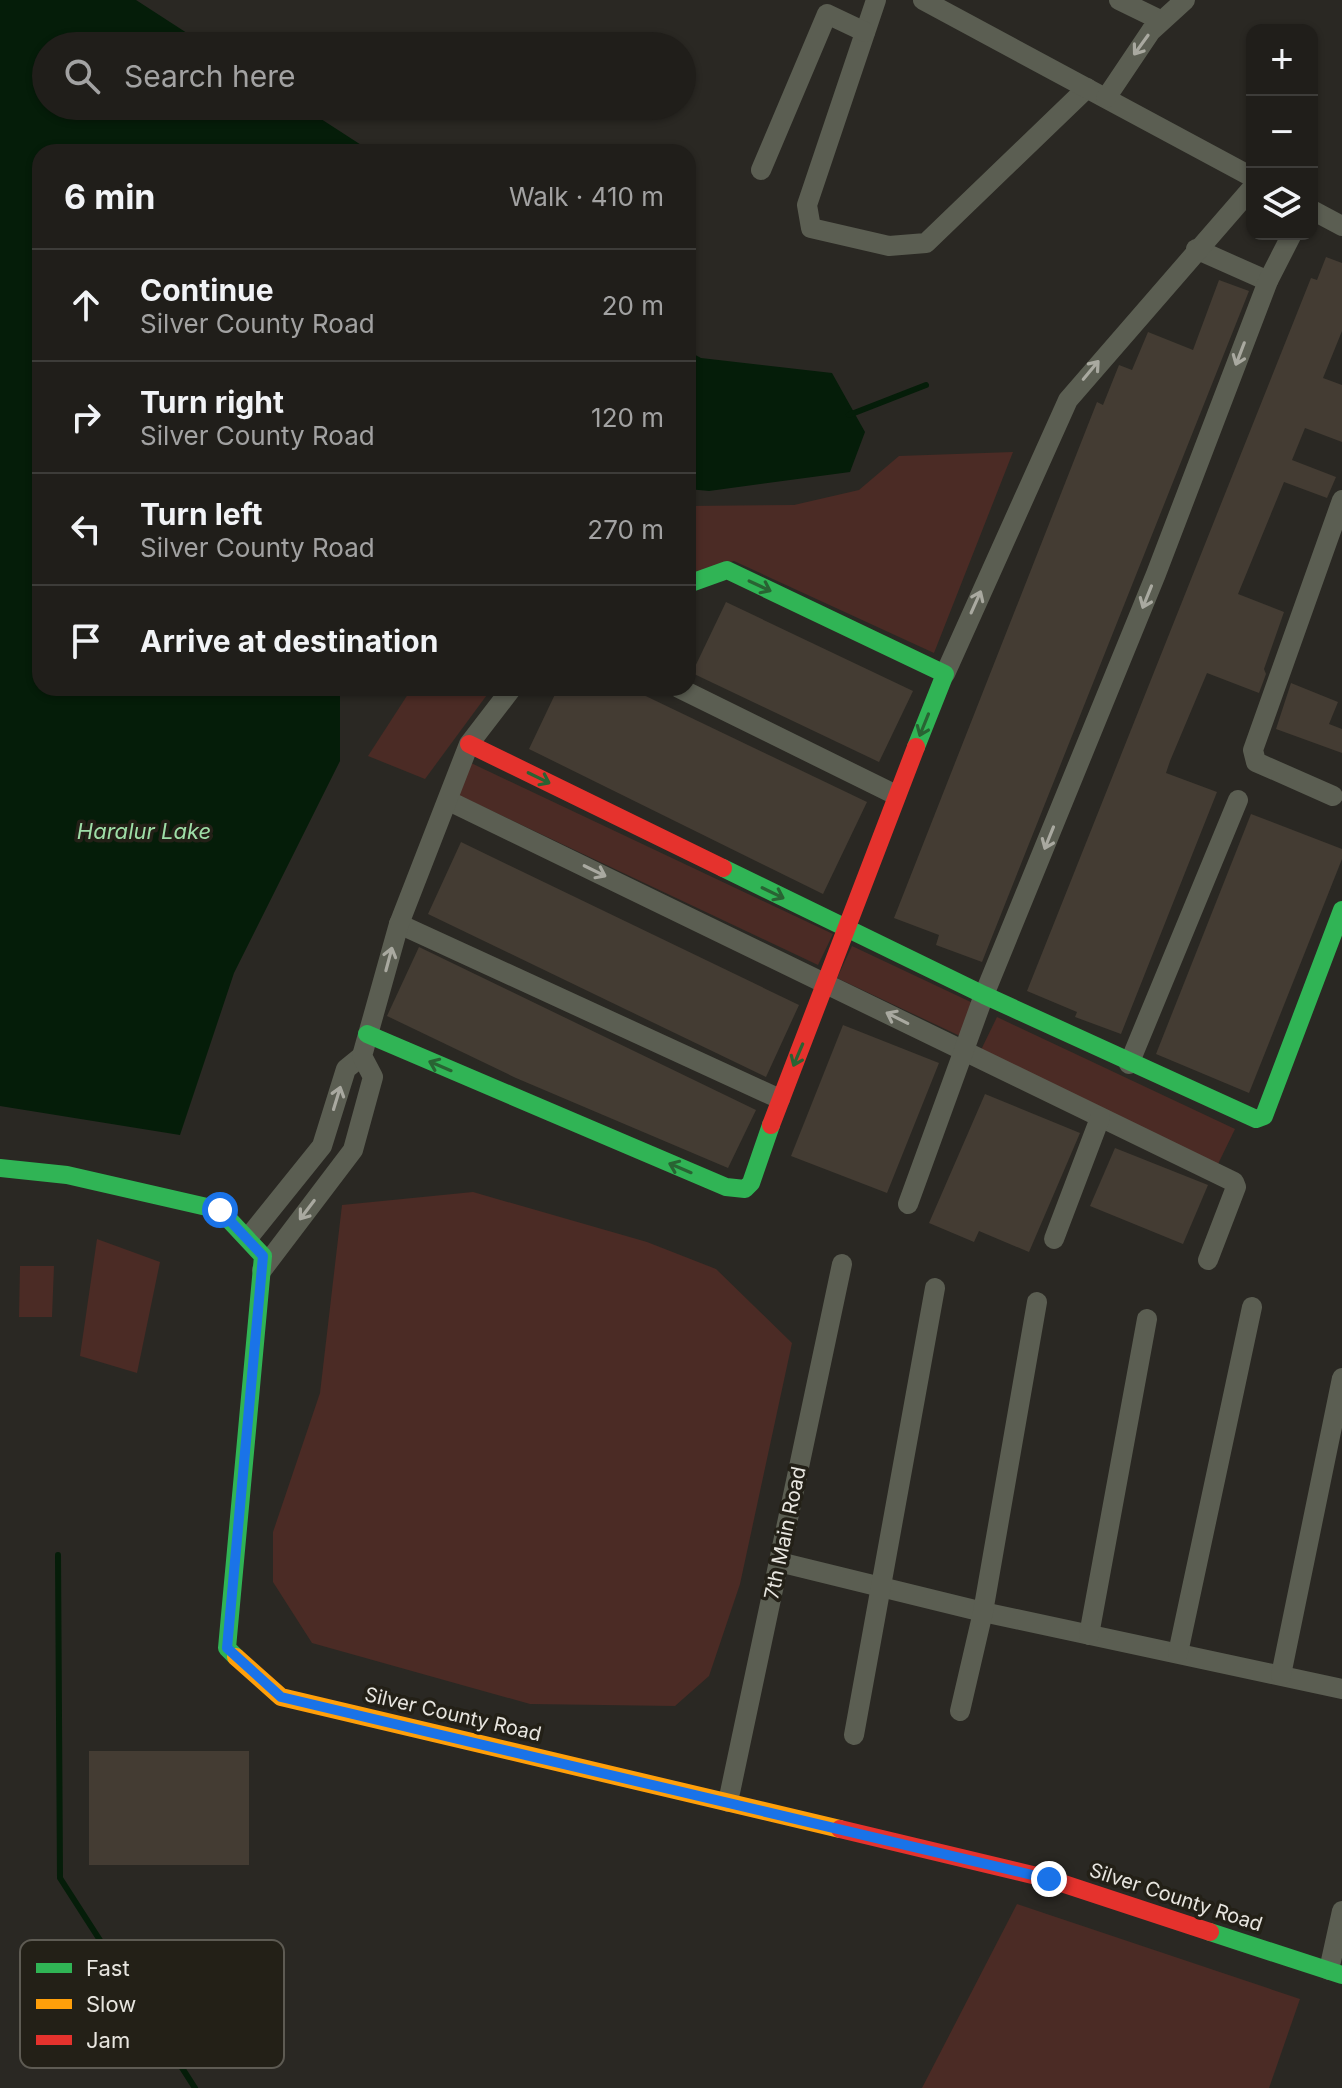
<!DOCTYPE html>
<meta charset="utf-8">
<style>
:root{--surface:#201e1a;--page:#282723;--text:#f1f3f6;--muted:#a2a2a2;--line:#3d3c39}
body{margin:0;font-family:Inter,sans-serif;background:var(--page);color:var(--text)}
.controls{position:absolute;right:24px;top:24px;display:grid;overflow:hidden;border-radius:16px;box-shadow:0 2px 6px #0004}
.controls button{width:72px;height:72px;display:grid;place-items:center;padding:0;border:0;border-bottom:2px solid var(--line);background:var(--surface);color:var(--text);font:40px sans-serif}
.stop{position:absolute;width:24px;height:24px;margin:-18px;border:6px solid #1a73e8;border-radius:50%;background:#fff}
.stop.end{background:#1a73e8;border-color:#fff;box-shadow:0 2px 8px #0008}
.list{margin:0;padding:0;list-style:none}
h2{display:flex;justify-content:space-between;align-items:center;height:104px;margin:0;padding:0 32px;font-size:34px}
h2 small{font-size:26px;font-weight:400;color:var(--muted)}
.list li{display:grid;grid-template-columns:52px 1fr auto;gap:24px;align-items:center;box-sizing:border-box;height:112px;padding:0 32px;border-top:2px solid var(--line)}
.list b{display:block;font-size:30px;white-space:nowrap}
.list p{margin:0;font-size:26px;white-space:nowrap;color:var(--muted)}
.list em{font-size:26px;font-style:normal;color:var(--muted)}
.icon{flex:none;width:44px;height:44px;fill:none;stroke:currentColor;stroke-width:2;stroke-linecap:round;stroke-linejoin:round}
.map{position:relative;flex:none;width:1342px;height:2088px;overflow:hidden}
.search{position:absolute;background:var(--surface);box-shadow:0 2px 6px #0004;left:32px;top:32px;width:664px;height:88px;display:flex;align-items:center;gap:20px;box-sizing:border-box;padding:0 28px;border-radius:44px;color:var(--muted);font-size:30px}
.panel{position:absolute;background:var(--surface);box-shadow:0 2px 6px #0004;left:32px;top:144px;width:664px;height:552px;border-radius:24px}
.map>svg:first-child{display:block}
.green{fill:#4b2b25}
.water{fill:#051d09}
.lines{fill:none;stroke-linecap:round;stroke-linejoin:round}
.stream{stroke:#051d09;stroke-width:6}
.building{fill:#443c33}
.street{stroke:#5b5e52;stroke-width:20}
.fast{stroke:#30b455;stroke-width:18}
.slow{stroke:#ff9f0a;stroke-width:18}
.jam{stroke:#e5322d;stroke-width:18}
.oneway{stroke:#a9a9a0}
.oneway2{stroke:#296333}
.route{stroke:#1a73e8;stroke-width:10}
.labels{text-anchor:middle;stroke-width:7;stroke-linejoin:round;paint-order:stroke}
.street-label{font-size:20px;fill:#e8e6e0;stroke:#232017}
.water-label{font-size:22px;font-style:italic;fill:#9edea7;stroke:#232017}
.key{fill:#232017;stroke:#5e5b53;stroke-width:2}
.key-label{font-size:22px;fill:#e8e6e0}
</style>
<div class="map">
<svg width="1342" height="2088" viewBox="0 0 1342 2088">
<rect width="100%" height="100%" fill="#2a2823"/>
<g class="green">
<polygon points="1013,452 934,653 734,561 688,576 688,506 794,505 859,490 899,456"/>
<polygon points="412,688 492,688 425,779 368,756"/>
<polygon points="471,763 833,934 818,965 456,794"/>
<polygon points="852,946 975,1004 960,1036 837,978"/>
<polygon points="997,1017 1235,1129 1218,1164 980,1052"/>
<polygon points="473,1192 647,1242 716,1269 792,1343 740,1584 709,1676 675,1706 530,1704 312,1643 273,1582 273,1532 320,1393 342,1205"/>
<polygon points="97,1239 160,1262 137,1373 80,1356"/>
<polygon points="20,1266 54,1266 52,1317 19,1317"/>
<polygon points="1017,1904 1300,1999 1269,2088 922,2088"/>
</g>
<g class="water">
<polygon points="0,0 136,0 207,46 46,46 46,106 301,106 372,152 40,152 40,688 340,688 340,761 234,973 180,1135 0,1106"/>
<polygon points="688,351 701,358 832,373 865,432 850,472 709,491 688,489"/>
</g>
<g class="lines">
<g class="stream">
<polyline points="849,415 926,385"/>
<polyline points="58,1555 60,1878 195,2088"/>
</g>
</g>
<g class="building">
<polygon points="1326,257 1342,263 1342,331 1323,378 1342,385 1342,442 1305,428 1292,460 1336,477 1327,498 1284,482 1238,594 1284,612 1264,669 1266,674 1259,693 1207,673 1170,761 1166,773 1217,792 1121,1034 1075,1017 1077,1012 1027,991 1311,278 1317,280"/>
<polygon points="1219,280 1249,291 982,962 936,945 939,935 894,918 1097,402 1103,405 1119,365 1132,370 1148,332 1193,350"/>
<polygon points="726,602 913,691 879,762 692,673"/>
<polygon points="1291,683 1338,702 1329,724 1342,729 1342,753 1276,729"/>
<polygon points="558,688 629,688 867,802 823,894 529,749"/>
<polygon points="1251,814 1342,849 1342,859 1249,1093 1156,1054"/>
<polygon points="461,842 799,1005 766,1077 428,914"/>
<polygon points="419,947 756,1110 728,1168 516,1078 387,1016"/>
<polygon points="843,1025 939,1063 887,1193 791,1156"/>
<polygon points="985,1094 1080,1133 1029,1252 979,1231 974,1242 929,1223"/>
<polygon points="1115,1148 1208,1185 1183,1244 1090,1206"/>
<rect x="89" y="1751" width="160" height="114"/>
</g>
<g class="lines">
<g class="street">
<polyline points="876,0 807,205 811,228 889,246 926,243 1087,88"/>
<polyline points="923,0 1252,177"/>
<polyline points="1119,0 1160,20"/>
<polyline points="1106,98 1151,31 1185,0"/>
<polyline points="761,170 827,14 865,32"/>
<polyline points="1312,210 1342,226"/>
<polyline points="1196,249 1268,281"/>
<polyline points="945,674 1068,400 1252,188"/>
<polyline points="679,688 896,795"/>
<polyline points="1333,796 1256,762 1253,750 1342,500"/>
<polyline points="449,801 1234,1182 1236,1187 1208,1260"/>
<polyline points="399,924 780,1099"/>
<polyline points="1129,1064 1238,800"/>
<polyline points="908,1204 984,995 1156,574 1268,281 1292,234"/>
<polyline points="248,1238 322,1146 346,1069 362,1056"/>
<polyline points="1054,1239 1100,1118"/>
<polyline points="262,1270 353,1150 373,1077 362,1056 399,924 469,744 512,688"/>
<polyline points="779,1562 983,1612 1342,1689"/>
<polyline points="1089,1635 1147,1319"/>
<polyline points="1178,1653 1252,1307"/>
<polyline points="1281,1675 1342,1378"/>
<polyline points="960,1711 983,1612 1037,1302"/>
<polyline points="854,1735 935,1288"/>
<polyline points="728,1802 842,1264"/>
<polyline points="1329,1970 1342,1911"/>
</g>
<g class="fast">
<polyline points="688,584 727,570 945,674 916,747"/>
<polyline points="723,868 984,995 1256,1119 1264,1116 1342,910"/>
<polyline points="367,1034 726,1187 745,1189 751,1183 771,1125"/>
<polyline points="0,1168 67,1175 220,1210 263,1256 227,1648 236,1657"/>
<polyline points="1210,1932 1342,1975"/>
</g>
<polyline class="slow" points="236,1657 281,1697 840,1829"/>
<g class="jam">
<polyline points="469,744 723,868"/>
<polyline points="771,1125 916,747"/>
<polyline points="840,1829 1049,1879 1210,1932"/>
</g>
</g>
<defs><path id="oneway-shaft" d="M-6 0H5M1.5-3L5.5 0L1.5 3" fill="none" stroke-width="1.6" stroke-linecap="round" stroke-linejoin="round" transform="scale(2)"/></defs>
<g class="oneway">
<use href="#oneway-shaft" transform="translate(1141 45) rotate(126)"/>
<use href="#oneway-shaft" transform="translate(1240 354) rotate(111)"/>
<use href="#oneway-shaft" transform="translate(1091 370) rotate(-50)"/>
<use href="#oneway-shaft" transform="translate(1147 597) rotate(112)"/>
<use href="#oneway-shaft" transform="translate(976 602) rotate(-66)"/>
<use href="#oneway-shaft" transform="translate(1049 838) rotate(112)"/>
<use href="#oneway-shaft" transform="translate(595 871) rotate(26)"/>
<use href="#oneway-shaft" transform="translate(389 959) rotate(-75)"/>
<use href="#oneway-shaft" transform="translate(897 1018) rotate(-153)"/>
<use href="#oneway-shaft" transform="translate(337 1098) rotate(-73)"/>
<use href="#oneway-shaft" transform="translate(307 1210) rotate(127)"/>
</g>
<g class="oneway2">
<use href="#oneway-shaft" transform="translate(760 586) rotate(25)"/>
<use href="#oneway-shaft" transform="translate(924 725) rotate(112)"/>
<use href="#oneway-shaft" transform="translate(539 778) rotate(26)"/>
<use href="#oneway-shaft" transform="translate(773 893) rotate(26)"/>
<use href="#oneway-shaft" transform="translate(798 1055) rotate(113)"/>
<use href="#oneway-shaft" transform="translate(440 1066) rotate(-157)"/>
<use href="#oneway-shaft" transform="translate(680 1168) rotate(-157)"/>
</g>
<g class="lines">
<polyline class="route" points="220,1210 263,1256 227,1648 281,1697 1049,1879"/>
</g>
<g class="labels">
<g class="street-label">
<text transform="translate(785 1533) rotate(-78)" y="7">7th Main Road</text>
<text transform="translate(453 1714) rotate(13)" y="7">Silver County Road</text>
<text transform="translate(1176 1897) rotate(18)" y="7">Silver County Road</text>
</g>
<g class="water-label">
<text x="144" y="839">Haralur Lake</text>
</g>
</g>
<rect x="20" y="1940" width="264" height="128" rx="12" class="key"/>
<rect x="36" y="1963" width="36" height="10" fill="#30b455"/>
<rect x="36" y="1999" width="36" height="10" fill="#ff9f0a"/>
<rect x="36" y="2035" width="36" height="10" fill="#e5322d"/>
<g class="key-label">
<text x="86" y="1976">Fast</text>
<text x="86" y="2012">Slow</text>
<text x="86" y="2048">Jam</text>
</g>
</svg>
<div class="controls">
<button>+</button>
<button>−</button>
<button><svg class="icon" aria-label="layers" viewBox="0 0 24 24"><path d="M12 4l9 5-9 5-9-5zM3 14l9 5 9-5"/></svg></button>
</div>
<div class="stop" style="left:220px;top:1210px"></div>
<div class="stop end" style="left:1049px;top:1879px"></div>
<div class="search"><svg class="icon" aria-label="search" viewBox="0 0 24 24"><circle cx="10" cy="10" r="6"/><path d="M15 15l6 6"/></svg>Search here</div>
<section class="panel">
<h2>6 min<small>Walk · 410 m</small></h2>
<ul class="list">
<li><svg class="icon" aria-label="ahead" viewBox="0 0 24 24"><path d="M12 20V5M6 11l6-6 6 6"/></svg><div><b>Continue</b><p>Silver County Road</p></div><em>20 m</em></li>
<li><svg class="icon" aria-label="right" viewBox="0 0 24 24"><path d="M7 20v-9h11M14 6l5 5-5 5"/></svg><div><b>Turn right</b><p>Silver County Road</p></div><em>120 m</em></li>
<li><svg class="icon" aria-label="left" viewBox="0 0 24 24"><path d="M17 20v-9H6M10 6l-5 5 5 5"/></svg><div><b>Turn left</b><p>Silver County Road</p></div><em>270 m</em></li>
<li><svg class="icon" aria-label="arrive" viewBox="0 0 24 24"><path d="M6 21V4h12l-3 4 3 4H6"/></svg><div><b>Arrive at destination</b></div></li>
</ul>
</section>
</div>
